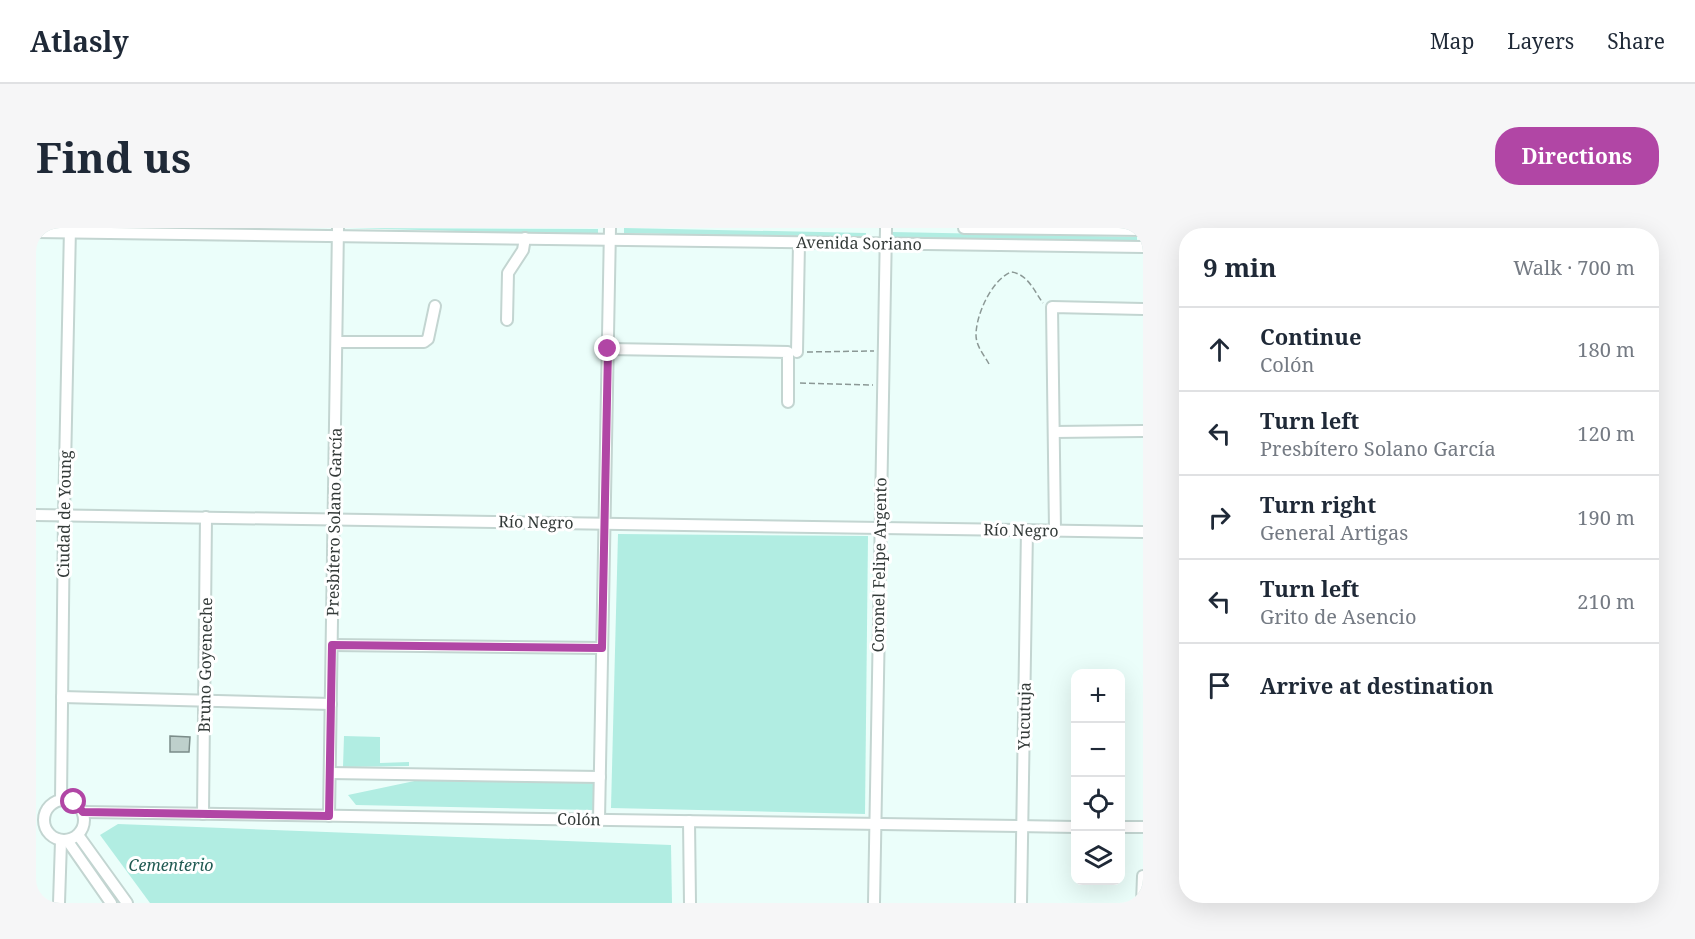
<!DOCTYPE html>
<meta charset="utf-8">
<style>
:root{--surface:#fff;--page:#f6f6f7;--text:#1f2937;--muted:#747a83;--line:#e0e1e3;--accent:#b146a5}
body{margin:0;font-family:"Noto Serif",serif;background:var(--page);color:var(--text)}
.controls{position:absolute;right:18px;bottom:18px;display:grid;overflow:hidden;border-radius:12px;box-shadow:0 6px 24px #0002}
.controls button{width:54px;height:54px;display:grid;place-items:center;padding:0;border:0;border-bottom:2px solid var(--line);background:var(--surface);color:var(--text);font:30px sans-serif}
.stop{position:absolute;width:18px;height:18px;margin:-14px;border:4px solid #b146a5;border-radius:50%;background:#fff}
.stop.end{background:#b146a5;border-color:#fff;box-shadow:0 2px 6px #0008}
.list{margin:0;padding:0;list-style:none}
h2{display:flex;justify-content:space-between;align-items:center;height:78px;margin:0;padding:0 24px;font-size:26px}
h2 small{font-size:20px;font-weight:400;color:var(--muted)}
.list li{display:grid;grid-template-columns:39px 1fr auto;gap:18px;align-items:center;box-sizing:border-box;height:84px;padding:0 24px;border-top:2px solid var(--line)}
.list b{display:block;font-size:22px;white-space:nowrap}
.list p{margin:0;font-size:20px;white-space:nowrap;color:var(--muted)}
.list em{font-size:20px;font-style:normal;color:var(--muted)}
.icon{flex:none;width:33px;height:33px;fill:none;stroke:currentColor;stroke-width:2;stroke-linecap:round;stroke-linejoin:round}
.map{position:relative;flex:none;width:1107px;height:675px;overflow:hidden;border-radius:24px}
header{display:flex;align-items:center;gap:36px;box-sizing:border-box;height:84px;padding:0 30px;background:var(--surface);border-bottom:2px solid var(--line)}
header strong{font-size:28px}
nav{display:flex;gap:33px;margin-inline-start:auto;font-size:21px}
.intro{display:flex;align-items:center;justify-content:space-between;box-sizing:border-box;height:144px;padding:0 36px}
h1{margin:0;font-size:42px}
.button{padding:15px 27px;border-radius:24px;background:var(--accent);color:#fff;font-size:21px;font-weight:700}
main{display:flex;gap:36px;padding:0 36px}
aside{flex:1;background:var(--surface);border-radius:24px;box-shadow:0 6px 24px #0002}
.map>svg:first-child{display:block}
.green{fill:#b1ede2}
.building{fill:#bed0cc;stroke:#7b8c89;stroke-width:1.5}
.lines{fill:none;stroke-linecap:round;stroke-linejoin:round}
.minor-casing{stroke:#c3d5d1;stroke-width:14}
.path{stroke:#8b9895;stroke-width:1.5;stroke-dasharray:6 3;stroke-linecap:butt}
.minor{stroke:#fff;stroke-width:10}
.route{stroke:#b146a5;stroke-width:8}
.labels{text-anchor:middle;stroke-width:6;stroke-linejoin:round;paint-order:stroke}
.street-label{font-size:16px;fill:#333a38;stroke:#fff}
.park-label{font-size:16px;font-style:italic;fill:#215b53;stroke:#fff}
</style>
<header>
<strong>Atlasly</strong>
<nav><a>Map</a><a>Layers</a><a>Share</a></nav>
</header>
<div class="intro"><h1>Find us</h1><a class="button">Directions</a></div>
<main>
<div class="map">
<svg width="1107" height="675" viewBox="0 0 1107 675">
<rect width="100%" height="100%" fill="#ebfefa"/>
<g class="green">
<polygon points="313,0 562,1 562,7"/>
<polygon points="588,0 830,5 830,10 588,5"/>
<polygon points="856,4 1101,9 1101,15 856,11"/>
<polygon points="582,306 832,308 829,586 575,580"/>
<polygon points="308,508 344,509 344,535 373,534 373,538 307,539"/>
<polygon points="388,551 557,553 557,582 320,577 312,567"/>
<polygon points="82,596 635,617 636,675 114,675 64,607"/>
</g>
<polygon class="building" points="134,508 154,509 153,524 134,524"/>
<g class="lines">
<defs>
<g id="minor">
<polyline points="928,0 1107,2"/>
<polyline points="0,4 1107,19"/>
<polyline points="471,92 472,45 487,22 489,10"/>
<polyline points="301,114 388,114 392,111 399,78"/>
<polyline points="572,121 752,124 752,174"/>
<polyline points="761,124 763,15"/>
<polyline points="1018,204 1107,203"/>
<polyline points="0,287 1107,304"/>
<polyline points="1019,302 1016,79 1107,81"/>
<polyline points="296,417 566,420"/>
<polyline points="26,469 295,476"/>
<polyline points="294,545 564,549"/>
<circle cx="28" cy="592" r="20"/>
<polyline points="25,572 28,288 34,0"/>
<polyline points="47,584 1040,599"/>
<polyline points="167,586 170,289"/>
<polyline points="293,588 302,0"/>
<polyline points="563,592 574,0"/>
<polyline points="653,593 654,675"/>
<polyline points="1084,599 1107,599"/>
<polyline points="42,607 91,675"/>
<polyline points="31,612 75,675"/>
<polyline points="23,675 25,613"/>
<polyline points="838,675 850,0"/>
<polyline points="985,675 991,302"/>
<polyline points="1106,675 1107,648"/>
</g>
</defs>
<use href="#minor" class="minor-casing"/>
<g class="path">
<polyline points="771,124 838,123"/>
<path d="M953 136C948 127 940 118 940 107 940 86 956 52 975 44 992 46 998 63 1007 75"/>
<polyline points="764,155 837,157"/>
</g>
<use href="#minor" class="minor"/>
</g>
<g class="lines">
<polyline class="route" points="38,574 47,584 293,588 296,417 566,420 572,121"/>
</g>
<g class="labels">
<g class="street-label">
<text transform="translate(823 15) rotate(1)" y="6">Avenida Soriano</text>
<text transform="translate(28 286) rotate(-89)" y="6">Ciudad de Young</text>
<text transform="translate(298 294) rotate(-89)" y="6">Presbítero Solano García</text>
<text transform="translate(500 294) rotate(1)" y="6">Río Negro</text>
<text transform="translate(985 302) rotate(1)" y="6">Río Negro</text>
<text transform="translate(843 337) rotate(-89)" y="6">Coronel Felipe Argento</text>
<text transform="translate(169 437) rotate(-89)" y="6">Bruno Goyeneche</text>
<text transform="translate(988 488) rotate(-89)" y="6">Yucutuja</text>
<text transform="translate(543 591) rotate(1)" y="6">Colón</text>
</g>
<g class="park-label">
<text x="135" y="643">Cementerio</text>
</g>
</g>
</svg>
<div class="controls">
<button>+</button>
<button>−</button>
<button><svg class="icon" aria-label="locate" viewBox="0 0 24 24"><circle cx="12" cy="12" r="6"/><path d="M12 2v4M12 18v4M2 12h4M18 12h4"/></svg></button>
<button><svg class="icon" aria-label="layers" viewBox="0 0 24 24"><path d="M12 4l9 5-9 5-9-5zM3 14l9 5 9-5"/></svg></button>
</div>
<div class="stop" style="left:38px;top:574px"></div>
<div class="stop end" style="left:572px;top:121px"></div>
</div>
<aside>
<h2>9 min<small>Walk · 700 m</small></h2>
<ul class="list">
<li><svg class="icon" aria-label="ahead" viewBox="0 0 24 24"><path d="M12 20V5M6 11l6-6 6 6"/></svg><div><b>Continue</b><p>Colón</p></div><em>180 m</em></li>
<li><svg class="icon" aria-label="left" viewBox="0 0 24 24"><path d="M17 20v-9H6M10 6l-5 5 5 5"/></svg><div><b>Turn left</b><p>Presbítero Solano García</p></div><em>120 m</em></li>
<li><svg class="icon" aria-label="right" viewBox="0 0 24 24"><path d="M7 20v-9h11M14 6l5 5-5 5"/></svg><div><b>Turn right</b><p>General Artigas</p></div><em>190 m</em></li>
<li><svg class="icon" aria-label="left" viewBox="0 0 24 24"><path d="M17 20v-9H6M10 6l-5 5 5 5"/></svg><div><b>Turn left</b><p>Grito de Asencio</p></div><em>210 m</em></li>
<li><svg class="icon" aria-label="arrive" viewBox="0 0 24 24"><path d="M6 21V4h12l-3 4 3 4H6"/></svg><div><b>Arrive at destination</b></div></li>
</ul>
</aside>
</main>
